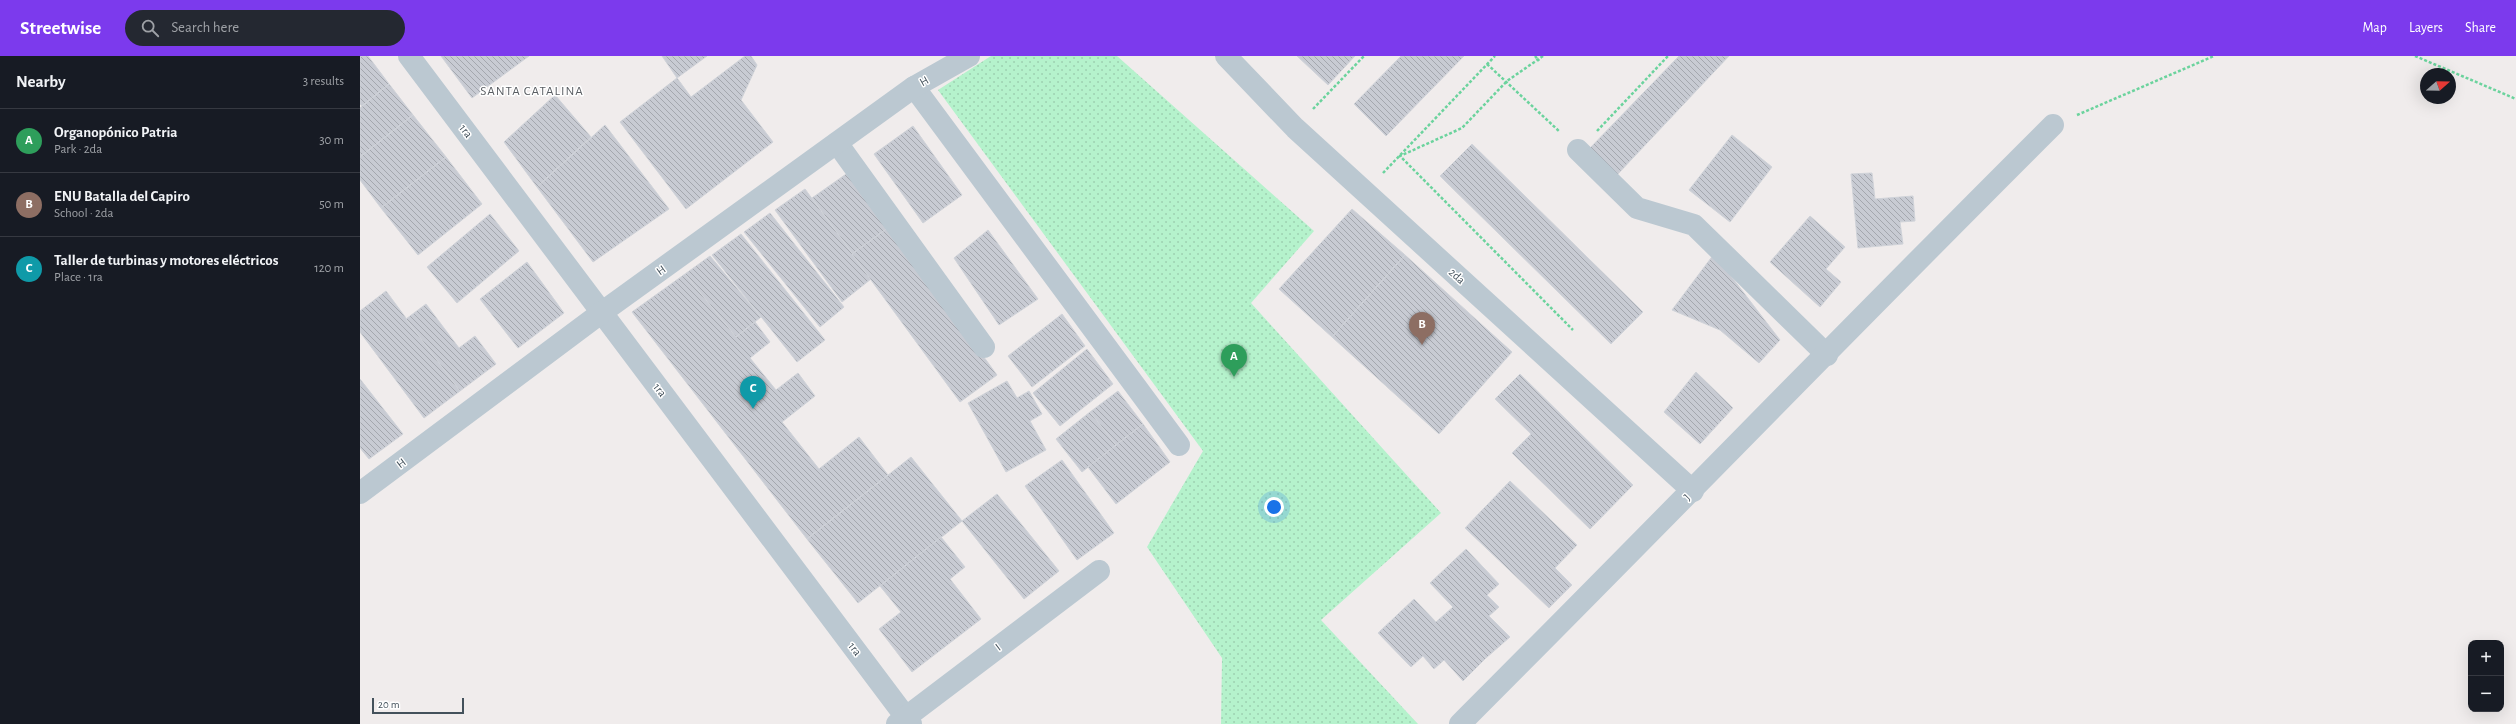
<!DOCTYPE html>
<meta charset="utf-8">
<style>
:root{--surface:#171b24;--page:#242831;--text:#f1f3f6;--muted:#9ea1a6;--line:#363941;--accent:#7c3aed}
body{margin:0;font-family:"Alegreya Sans",sans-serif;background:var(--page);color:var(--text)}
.controls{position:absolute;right:12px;bottom:12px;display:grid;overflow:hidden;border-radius:8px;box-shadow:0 4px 16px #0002}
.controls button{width:36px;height:36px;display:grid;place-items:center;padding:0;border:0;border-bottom:1px solid var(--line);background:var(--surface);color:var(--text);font:20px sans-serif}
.compass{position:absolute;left:2060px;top:12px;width:36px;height:36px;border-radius:50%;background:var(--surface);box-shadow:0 4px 16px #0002;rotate:70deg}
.scale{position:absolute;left:12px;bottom:10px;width:92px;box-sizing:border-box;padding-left:4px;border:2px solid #43515b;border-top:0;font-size:11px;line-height:14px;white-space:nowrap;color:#43515b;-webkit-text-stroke:3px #fff;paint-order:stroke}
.you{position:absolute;left:914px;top:451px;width:14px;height:14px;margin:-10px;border:3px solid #fff;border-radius:50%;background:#1a73e8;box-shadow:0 0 0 6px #1a73e833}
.badge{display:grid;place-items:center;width:26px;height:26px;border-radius:50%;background:var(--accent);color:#fff;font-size:13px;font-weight:700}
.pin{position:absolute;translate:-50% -33px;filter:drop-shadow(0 1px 2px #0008)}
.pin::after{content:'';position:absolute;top:21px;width:14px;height:12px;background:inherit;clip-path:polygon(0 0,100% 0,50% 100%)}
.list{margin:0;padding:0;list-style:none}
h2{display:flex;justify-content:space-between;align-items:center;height:52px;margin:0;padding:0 16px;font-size:17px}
h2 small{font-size:13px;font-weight:400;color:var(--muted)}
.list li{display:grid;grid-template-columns:26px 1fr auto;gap:12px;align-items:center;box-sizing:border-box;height:64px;padding:0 16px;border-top:1px solid var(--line)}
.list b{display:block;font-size:15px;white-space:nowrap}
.list p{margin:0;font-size:13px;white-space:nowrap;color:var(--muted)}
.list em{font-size:13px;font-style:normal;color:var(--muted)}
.icon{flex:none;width:22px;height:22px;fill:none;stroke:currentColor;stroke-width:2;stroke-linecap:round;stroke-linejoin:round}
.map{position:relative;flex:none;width:2156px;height:668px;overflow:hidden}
header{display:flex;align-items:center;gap:24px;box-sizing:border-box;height:56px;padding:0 20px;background:var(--accent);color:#fff}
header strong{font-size:19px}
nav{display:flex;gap:22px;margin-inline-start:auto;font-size:14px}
.search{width:280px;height:36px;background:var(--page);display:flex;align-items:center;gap:10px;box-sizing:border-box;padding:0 14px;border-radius:22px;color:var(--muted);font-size:15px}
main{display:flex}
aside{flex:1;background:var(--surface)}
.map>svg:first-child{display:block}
.grass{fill:url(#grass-dots)}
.building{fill:url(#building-back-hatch);stroke:#d0d3d9}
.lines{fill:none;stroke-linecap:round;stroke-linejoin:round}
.path{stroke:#6bd39d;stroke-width:2.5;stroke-dasharray:3 2;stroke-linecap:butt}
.minor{stroke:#bbc8d1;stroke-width:22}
.labels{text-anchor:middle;stroke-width:3;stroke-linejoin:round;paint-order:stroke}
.street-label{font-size:12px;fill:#43515b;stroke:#fff}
.neighbourhood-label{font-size:13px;letter-spacing:1px;fill:#595d62;stroke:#fff}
</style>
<header>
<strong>Streetwise</strong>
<div class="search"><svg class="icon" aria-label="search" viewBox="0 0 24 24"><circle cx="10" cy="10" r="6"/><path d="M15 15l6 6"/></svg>Search here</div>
<nav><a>Map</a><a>Layers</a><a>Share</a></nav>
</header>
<main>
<aside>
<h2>Nearby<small>3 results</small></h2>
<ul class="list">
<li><span class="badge" style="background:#2e9e5b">A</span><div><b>Organopónico Patria</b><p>Park · 2da</p></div><em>30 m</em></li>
<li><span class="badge" style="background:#8d6e63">B</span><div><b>ENU Batalla del Capiro</b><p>School · 2da</p></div><em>50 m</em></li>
<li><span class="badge" style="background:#0f9aa8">C</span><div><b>Taller de turbinas y motores eléctricos</b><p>Place · 1ra</p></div><em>120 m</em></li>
</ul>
</aside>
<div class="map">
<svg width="2156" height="668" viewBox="0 0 2156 668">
<defs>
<pattern id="grass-dots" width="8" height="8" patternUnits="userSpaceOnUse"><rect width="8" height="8" fill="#b5f2cc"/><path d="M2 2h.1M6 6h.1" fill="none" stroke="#9dd1b1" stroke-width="1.8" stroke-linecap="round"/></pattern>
<pattern id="building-back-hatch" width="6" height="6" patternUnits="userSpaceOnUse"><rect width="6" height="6" fill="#c8cbd3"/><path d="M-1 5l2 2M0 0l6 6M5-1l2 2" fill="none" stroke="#a4a7ae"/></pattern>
</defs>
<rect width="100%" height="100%" fill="#f0ecec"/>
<polygon class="grass" points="631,0 757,0 954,175 891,247 1081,457 961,564 1058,668 861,668 862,602 787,491 843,395 578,34"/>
<g class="building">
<polygon points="0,0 8,0 29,28 2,50 0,48"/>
<polygon points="81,0 169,0 112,42"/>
<polygon points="302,0 347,0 317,22"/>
<polygon points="385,0 391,0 397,9 381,44 413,86 326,153 260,66 317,22 331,41"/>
<polygon points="937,0 995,0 968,29"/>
<polygon points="1041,0 1104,0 1026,80 994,48"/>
<polygon points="1319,0 1369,0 1256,120 1229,93"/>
<polygon points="29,28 53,59 0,101 0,52"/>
<polygon points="195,39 231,81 177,131 144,86"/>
<polygon points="53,59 86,101 21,152 0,124 0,101"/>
<polygon points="245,69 309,153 233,206 177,131"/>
<polygon points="553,70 602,139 563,167 514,98"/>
<polygon points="1372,79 1412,111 1370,166 1329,134"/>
<polygon points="1112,88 1283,256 1251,288 1080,120"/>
<polygon points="86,101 122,148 58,199 21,152"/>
<polygon points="489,116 529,171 492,198 452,142"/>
<polygon points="1512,117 1515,143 1553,140 1555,165 1540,166 1543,188 1498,192 1491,118"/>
<polygon points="445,133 511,223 482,246 415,154"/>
<polygon points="992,153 1045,199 972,281 919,233"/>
<polygon points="410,157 484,251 460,271 384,176"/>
<polygon points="130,158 159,195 97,247 67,211"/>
<polygon points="1450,160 1485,191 1466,213 1481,226 1460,251 1410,206"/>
<polygon points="529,171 637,319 600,346 492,198"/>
<polygon points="628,174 678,243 639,269 594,202"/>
<polygon points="381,178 465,284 437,306 352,199"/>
<polygon points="1354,198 1420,284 1399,307 1360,274 1312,254"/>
<polygon points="1045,199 1152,296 1079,378 972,281"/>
<polygon points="350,200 401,261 376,281 325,218"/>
<polygon points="167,206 204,257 158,292 120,243"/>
<polygon points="325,218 376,281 395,266 410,286 390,302 416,334 438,317 455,340 422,366 459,413 499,381 528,419 447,483 272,256"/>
<polygon points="26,235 100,335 64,362 0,276 0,255"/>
<polygon points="66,248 99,292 115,280 136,308 100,335 46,263"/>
<polygon points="702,258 725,290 672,331 648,300"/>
<polygon points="727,293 753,328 700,370 673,337"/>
<polygon points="1336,316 1373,352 1340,388 1304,356"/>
<polygon points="1160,318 1273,429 1230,473 1152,397 1171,378 1135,343"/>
<polygon points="0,323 43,378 9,403 0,392"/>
<polygon points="647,325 657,342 669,335 682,358 670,365 686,394 646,416 608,347"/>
<polygon points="758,335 783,368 756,389 730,356"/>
<polygon points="730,356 756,389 722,416 696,383"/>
<polygon points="783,368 810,406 756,448 728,411"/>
<polygon points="551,401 602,465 498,547 447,483"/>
<polygon points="702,404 754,477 717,504 665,430"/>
<polygon points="1150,425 1217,489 1195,512 1212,529 1189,552 1105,472"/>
<polygon points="637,438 699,515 664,543 602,465"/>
<polygon points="581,481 605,511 590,523 621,563 552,616 519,573 541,556 520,530"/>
<polygon points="1106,493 1139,528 1127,539 1139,551 1129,560 1150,581 1126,602 1085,558 1093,551 1070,527"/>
<polygon points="1054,543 1076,566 1085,558 1126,602 1103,625 1084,604 1074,613 1063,600 1051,611 1018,577"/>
</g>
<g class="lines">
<g class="path">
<polyline points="1175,0 1179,5"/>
<polyline points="1183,0 1147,25 1102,72 1040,100 1213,274"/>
<polyline points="2055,0 2156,43"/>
<polyline points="1127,8 1200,76"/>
<polyline points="953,53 1004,0"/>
<polyline points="1717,59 1854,0"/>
<polyline points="1237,75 1308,0"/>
<polyline points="1023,117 1135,0"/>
</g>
<g class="minor">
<polyline points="49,0 551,668"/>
<polyline points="866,0 935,72 1333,435"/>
<polyline points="554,31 819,389"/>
<polyline points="477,87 624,291"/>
<polyline points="1218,94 1277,152 1334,169 1467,299"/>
<polyline points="0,437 241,257 554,31 609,0"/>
<polyline points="537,668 739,515"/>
<path d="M1100 668C1299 469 1494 267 1693 69"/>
</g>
</g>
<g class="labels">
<g class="street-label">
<text transform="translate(564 25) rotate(-30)" y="4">H</text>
<text transform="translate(106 75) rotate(53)" y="4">1ra</text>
<text transform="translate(301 214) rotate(-36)" y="4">H</text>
<text transform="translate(1097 220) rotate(42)" y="4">2da</text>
<text transform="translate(300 334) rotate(53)" y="4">1ra</text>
<text transform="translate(41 407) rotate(-37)" y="4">H</text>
<text transform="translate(1327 441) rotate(-45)" y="4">J</text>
<text transform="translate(638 591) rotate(-37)" y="4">I</text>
<text transform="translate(495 593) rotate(53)" y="4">1ra</text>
</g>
<g class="neighbourhood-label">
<text x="172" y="39">SANTA CATALINA</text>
</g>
</g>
</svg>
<div class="controls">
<button>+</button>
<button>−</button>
</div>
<svg class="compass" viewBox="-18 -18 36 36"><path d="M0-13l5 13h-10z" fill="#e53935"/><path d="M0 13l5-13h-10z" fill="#9ea1a6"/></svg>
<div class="scale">20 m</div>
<div class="you"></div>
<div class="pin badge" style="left:874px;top:321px;background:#2e9e5b">A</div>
<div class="pin badge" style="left:1062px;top:289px;background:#8d6e63">B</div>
<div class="pin badge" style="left:393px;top:353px;background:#0f9aa8">C</div>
</div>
</main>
